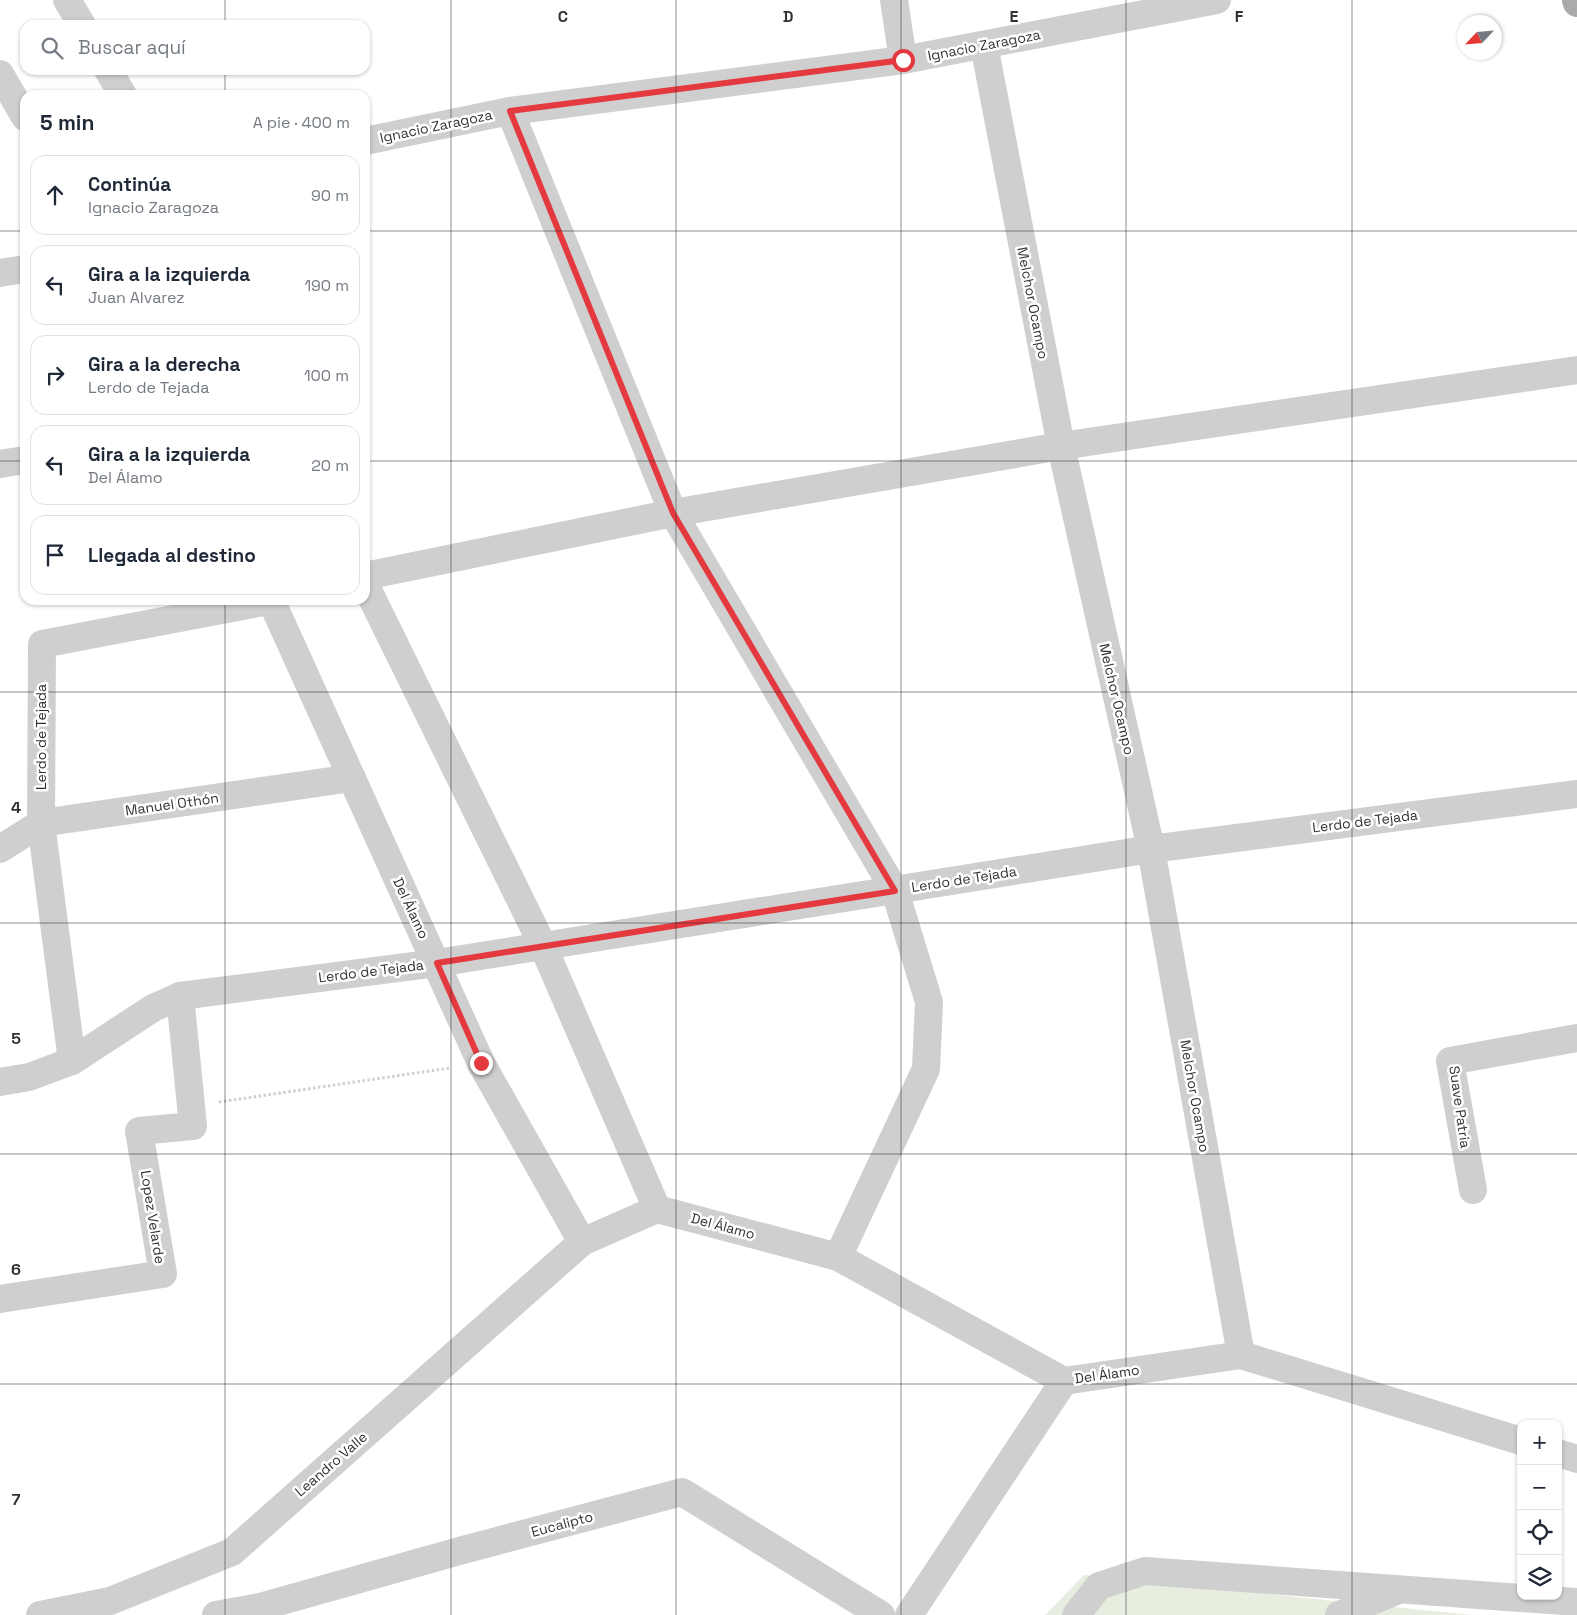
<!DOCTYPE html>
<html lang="es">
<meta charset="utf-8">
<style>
:root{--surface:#fff;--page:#f6f6f7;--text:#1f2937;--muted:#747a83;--line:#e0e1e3}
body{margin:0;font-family:"Space Grotesk",sans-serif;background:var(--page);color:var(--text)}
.controls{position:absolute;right:15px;bottom:15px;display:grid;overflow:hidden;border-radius:10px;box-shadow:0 1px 4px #0004}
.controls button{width:45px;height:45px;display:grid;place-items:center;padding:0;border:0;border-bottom:1px solid var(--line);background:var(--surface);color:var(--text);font:25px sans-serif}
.compass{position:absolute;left:1457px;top:15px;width:45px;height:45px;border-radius:50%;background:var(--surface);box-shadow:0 1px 4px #0004;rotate:244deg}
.stop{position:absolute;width:15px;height:15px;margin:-11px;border:4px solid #e4393f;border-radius:50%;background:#fff}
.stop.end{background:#e4393f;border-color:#fff;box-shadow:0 1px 5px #0008}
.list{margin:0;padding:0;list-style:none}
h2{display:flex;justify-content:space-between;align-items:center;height:65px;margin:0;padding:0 20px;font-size:21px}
h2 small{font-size:16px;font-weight:400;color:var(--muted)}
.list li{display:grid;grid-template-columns:32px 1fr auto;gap:15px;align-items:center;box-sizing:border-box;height:80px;margin:0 10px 10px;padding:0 10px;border:1px solid var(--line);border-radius:15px}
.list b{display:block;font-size:19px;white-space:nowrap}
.list p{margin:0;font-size:16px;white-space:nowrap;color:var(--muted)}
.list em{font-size:16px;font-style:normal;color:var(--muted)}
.icon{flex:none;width:28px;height:28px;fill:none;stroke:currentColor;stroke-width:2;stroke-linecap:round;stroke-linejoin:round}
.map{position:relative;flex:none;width:1577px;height:1615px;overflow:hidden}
.search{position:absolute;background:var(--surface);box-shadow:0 1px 4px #0004;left:20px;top:20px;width:350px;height:55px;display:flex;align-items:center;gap:12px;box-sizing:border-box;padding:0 18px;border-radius:15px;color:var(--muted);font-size:19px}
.panel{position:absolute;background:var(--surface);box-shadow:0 1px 4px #0004;left:20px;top:90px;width:350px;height:515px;border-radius:15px}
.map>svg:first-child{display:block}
.green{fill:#e7eee0}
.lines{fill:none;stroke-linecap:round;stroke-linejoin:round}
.path{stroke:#cfcfcf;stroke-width:3;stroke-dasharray:2.5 2.5;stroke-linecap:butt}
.minor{stroke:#cfcfcf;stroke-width:28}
.major{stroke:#aaa;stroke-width:28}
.route{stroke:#e4393f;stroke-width:6}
.grid{fill:none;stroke:#323232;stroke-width:1;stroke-opacity:0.55}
.labels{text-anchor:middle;stroke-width:5;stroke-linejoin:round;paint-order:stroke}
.street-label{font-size:14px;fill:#323232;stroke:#fff}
.grid-label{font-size:16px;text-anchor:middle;font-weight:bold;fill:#323232;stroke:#fff;stroke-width:5;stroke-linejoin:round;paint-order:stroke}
</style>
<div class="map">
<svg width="1577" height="1615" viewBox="0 0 1577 1615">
<rect width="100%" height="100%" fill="#fff"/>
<polygon class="green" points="1084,1575 1472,1615 1045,1615"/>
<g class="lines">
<polyline class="path" points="219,1102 450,1068"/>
<g class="minor">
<polyline points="67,0 82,25"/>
<polyline points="894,0 903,60"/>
<polyline points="984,45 1061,446 1151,849 1241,1355"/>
<polyline points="108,70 123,95"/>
<polyline points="0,74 25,117"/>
<polyline points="510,111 673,513 895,891 929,1002 926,1069 838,1257"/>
<polyline points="365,141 510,111 903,60 1217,0"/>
<polyline points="0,273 25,269"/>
<polyline points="0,464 25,460"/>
<polyline points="365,576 673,513 1061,446 1577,370"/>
<polyline points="365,584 543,946 657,1209"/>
<polyline points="271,600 481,1063 582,1242"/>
<polyline points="0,849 41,823 352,778"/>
<polyline points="72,1061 41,823 42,644 274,600"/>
<polyline points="0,1082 29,1077 72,1061 153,1008 180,996 437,963 1151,849 1577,794"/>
<polyline points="1473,1190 1450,1061 1577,1038"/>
<polyline points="0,1299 163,1274 139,1131 193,1126 180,996"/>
<polyline points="1558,1453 1577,1459"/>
<polyline points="40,1615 110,1601 232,1552 582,1242 657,1209 838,1257 1064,1381 1241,1355 1521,1441"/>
<polyline points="216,1615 260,1607 463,1550 682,1492 881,1615"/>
<polyline points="909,1615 1064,1381"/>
<polyline points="1076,1615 1099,1586 1145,1571 1577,1602"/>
<polyline points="1339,1615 1396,1591"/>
</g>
<polyline class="major" points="1576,0 1577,3"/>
</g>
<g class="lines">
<polyline class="route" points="481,1063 437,963 895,891 673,513 510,111 903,60"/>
</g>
<path class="grid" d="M225 0V25M451 0V1615M676 0V1615M901 0V1615M1126 0V1615M1352 0V1615M225 70V95M0 231H25M365 231H1577M0 461H25M365 461H1577M225 600V1615M0 692H1577M0 923H1577M0 1154H1577M0 1384H1577"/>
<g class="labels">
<g class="street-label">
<text transform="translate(984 45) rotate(-11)" y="5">Ignacio Zaragoza</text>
<text transform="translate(436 126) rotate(-12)" y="5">Ignacio Zaragoza</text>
<text transform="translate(1033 303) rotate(79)" y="5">Melchor Ocampo</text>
<text transform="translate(1117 699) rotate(77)" y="5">Melchor Ocampo</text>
<text transform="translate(41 737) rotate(-90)" y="5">Lerdo de Tejada</text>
<text transform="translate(172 804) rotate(-8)" y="5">Manuel Othón</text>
<text transform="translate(1365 821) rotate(-7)" y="5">Lerdo de Tejada</text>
<text transform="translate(964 879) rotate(-9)" y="5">Lerdo de Tejada</text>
<text transform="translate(411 908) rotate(65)" y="5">Del Álamo</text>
<text transform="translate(371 971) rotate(-7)" y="5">Lerdo de Tejada</text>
<text transform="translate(1195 1096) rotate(80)" y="5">Melchor Ocampo</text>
<text transform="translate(1460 1107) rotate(82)" y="5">Suave Patria</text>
<text transform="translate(153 1217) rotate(81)" y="5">Lopez Velarde</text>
<text transform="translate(723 1226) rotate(15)" y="5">Del Álamo</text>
<text transform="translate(1107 1374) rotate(-8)" y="5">Del Álamo</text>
<text transform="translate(331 1464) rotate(-41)" y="5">Leandro Valle</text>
<text transform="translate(562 1524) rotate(-15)" y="5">Eucalipto</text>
</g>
</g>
<g class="grid-label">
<text x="563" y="22">C</text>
<text x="788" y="22">D</text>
<text x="1014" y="22">E</text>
<text x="1239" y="22">F</text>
<text x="16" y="813">4</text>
<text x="16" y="1044">5</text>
<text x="16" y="1275">6</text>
<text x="16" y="1505">7</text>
</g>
</svg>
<div class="controls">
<button>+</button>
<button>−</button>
<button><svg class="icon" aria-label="locate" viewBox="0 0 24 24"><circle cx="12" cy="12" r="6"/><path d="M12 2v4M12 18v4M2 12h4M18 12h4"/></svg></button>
<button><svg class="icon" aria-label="layers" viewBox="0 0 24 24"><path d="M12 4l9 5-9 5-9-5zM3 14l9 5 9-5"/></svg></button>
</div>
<svg class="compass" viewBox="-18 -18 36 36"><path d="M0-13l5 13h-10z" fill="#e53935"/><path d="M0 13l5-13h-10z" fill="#747a83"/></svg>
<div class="stop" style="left:903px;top:60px"></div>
<div class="stop end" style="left:481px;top:1063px"></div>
<div class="search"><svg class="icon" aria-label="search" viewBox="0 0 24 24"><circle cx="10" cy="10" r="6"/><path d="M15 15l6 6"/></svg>Buscar aquí</div>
<section class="panel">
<h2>5 min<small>A pie · 400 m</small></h2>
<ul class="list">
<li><svg class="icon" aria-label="ahead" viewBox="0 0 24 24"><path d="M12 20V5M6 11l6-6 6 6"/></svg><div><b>Continúa</b><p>Ignacio Zaragoza</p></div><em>90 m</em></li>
<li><svg class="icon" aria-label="left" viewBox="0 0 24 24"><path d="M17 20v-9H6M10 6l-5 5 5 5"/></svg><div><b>Gira a la izquierda</b><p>Juan Alvarez</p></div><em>190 m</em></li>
<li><svg class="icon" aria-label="right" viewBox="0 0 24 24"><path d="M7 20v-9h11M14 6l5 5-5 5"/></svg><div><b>Gira a la derecha</b><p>Lerdo de Tejada</p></div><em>100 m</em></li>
<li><svg class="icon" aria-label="left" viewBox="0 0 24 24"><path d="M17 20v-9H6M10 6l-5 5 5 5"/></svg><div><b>Gira a la izquierda</b><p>Del Álamo</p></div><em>20 m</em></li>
<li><svg class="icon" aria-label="arrive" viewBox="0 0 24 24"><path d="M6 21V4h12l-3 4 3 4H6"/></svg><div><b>Llegada al destino</b></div></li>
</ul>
</section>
</div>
